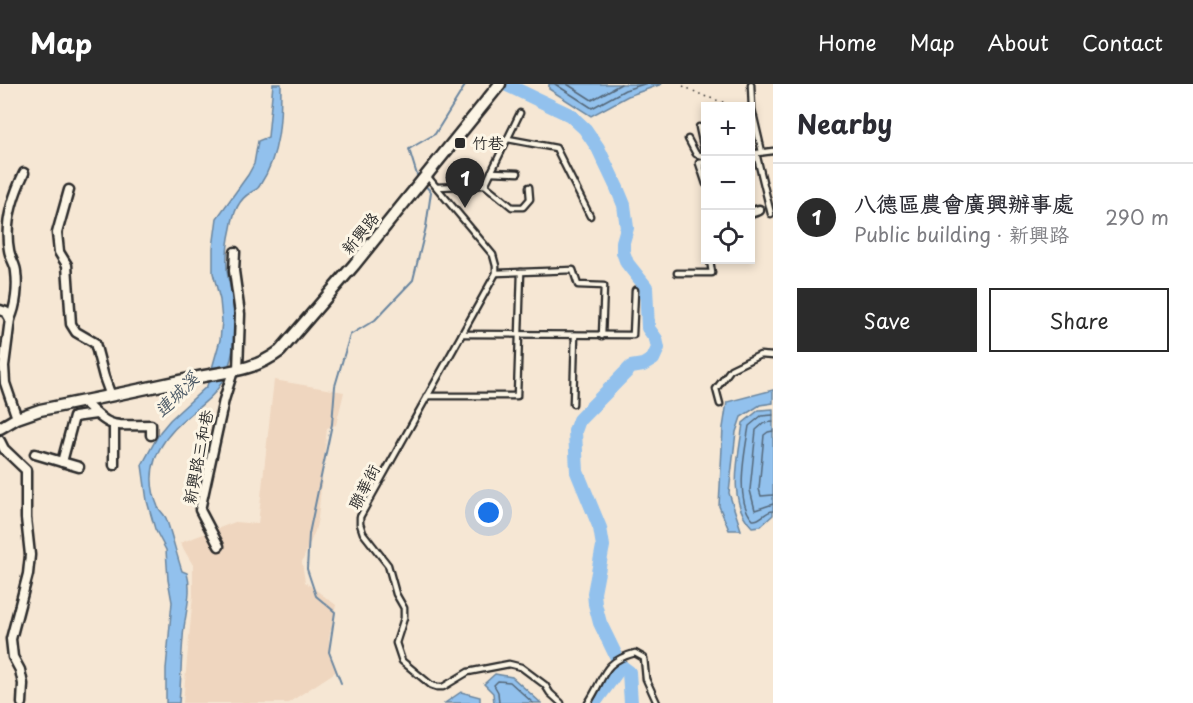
<!DOCTYPE html>
<meta charset="utf-8">
<style>
:root{--surface:#fff;--page:#f7f7f7;--text:#2b2b33;--muted:#7c7c81;--line:#e1e1e2;--accent:#2b2b2b}
body{margin:0;font-family:"Playpen Sans","LXGW WenKai TC",sans-serif;background:var(--page);color:var(--text)}
.controls{position:absolute;right:18px;top:18px;display:grid;overflow:hidden;border-radius:0px;box-shadow:0 3px 9px #0003}
.controls button{width:54px;height:54px;display:grid;place-items:center;padding:0;border:0;border-bottom:2px solid var(--line);background:var(--surface);color:var(--text);font:30px sans-serif}
.you{position:absolute;left:489px;top:429px;width:21px;height:21px;margin:-15px;border:4px solid #fff;border-radius:50%;background:#1a73e8;box-shadow:0 0 0 9px #1a73e833}
.badge{display:grid;place-items:center;width:39px;height:39px;border-radius:50%;background:var(--accent);color:#fff;font-size:20px;font-weight:700}
.pin{position:absolute;translate:-50% -50px;filter:drop-shadow(0 2px 3px #0008)}
.pin::after{content:'';position:absolute;top:32px;width:21px;height:18px;background:inherit;clip-path:polygon(0 0,100% 0,50% 100%)}
.list{margin:0;padding:0;list-style:none}
h2{display:flex;justify-content:space-between;align-items:center;height:78px;margin:0;padding:0 24px;font-size:26px}
h2 small{font-size:20px;font-weight:400;color:var(--muted)}
.list li{display:grid;grid-template-columns:39px 1fr auto;gap:18px;align-items:center;box-sizing:border-box;height:108px;padding:0 24px;border-top:2px solid var(--line)}
.list b{display:block;font-size:22px;white-space:nowrap}
.list p{margin:0;font-size:20px;white-space:nowrap;color:var(--muted)}
.list em{font-size:20px;font-style:normal;color:var(--muted)}
.actions{display:flex;gap:12px;padding:18px 24px}
.actions a{flex:1;padding:14px 0;border:2px solid var(--accent);border-radius:0px;text-align:center;font-size:21px;color:var(--accent)}
.actions .main{background:var(--accent);color:#fff}
.icon{flex:none;width:33px;height:33px;fill:none;stroke:currentColor;stroke-width:2;stroke-linecap:round;stroke-linejoin:round}
.map{position:relative;flex:none;width:773px;height:619px;overflow:hidden}
header{display:flex;align-items:center;gap:36px;box-sizing:border-box;height:84px;padding:0 30px;background:var(--accent);color:#fff}
header strong{font-size:28px}
nav{display:flex;gap:33px;margin-inline-start:auto;font-size:21px}
main{display:flex}
aside{flex:1;background:var(--surface)}
.map>svg:first-child{display:block}
.built{fill:#efd6bf}
.water{fill:#92c1ed;stroke:#69859f;stroke-width:1.5}
.lines{fill:none;stroke-linecap:round;stroke-linejoin:round}
.shore{stroke:#546779;stroke-width:1.5}
.stream{stroke:#69859f;stroke-width:2}
.river{stroke:#92c1ed;stroke-width:14}
.service-casing{stroke:#2b2b2b;stroke-width:9}
.minor-casing{stroke:#2b2b2b;stroke-width:13}
.tertiary-casing{stroke:#2b2b2b;stroke-width:15}
.path{stroke:#2b2b2b;stroke-width:1.5;stroke-dasharray:1.5 4.5;stroke-linecap:butt}
.service{stroke:#fcf5e5;stroke-width:4.5}
.minor{stroke:#fcf5e5;stroke-width:8}
.tertiary{stroke:#fcf5e5;stroke-width:10}
.poi-dot{fill:#2b2b2b;stroke:#fcf5e5;stroke-width:2}
.labels{text-anchor:middle;stroke-width:6;stroke-linejoin:round;paint-order:stroke}
.poi-label{font-size:16px;fill:#2b2b2b;stroke:#fcf5e5;text-anchor:start}
.street-label{font-size:16px;fill:#2b2b2b;stroke:#fcf5e5}
.water-label{font-size:18px;font-style:italic;fill:#4a5865;stroke:#fcf5e5}
</style>
<header>
<strong>Map</strong>
<nav><a>Home</a><a>Map</a><a>About</a><a>Contact</a></nav>
</header>
<main>
<div class="map">
<svg width="773" height="619" viewBox="0 0 773 619">
<rect width="100%" height="100%" fill="#f6e7d4"/>
<filter id="ink" filterUnits="userSpaceOnUse"><feTurbulence type="fractalNoise" baseFrequency=".0167" numOctaves="2"/><feDisplacementMap in="SourceGraphic" scale="12" xChannelSelector="R" yChannelSelector="G"/><feConvolveMatrix kernelMatrix="1 2 1 2 8 2 1 2 1" color-interpolation-filters="sRGB"/></filter>
<g filter="url(#ink)">
<polygon class="built" points="274,296 344,308 336,341 327,344 318,434 315,447 302,478 305,498 336,521 329,554 330,570 337,587 288,619 183,619 193,511 193,481 180,459 235,438 258,440"/>
<g class="water">
<path d="M273 0H281C281 35 280 71 260 101 258 106 254 106 250 109 238 116 233 131 231 144 228 157 226 171 227 185 227 192 230 200 231 207 235 231 237 261 228 284 218 312 206 316 185 335 157 359 143 387 158 423 160 427 164 430 166 434 172 451 176 469 182 487L187 489C193 511 184 531 183 554 181 575 181 597 179 619H166V585L172 518 168 496 166 466 155 445 147 417 142 381 160 348 170 336 207 302 220 256 222 237 220 216 213 189V164L217 134 248 91 254 80 258 57 268 53Z"/>
<polygon points="549,0 662,0 628,12 591,32 549,5"/>
<polygon points="773,306 773,319 760,321 741,333 736,348 729,409 741,446 729,446 719,422 723,344 727,318"/>
<path d="M773 325V431L761 442 752 443C726 417 739 372 743 339L759 326Z"/>
<polygon points="495,590 512,593 541,619 494,619 493,609 484,600"/>
<polygon points="461,608 480,613 480,619 445,619"/>
</g>
<g class="lines">
<g class="shore">
<polyline points="555,0 592,24 625,6 644,0"/>
<polyline points="567,0 592,16 621,0"/>
<path d="M773 331 761 332 749 342C745 367 734 417 753 436 761 437 765 427 773 427"/>
<polyline points="773,338 764,339 756,346 750,406 755,426 773,420"/>
<polyline points="773,347 768,348 764,351 759,405 761,412 773,411"/>
<polyline points="499,619 498,608 494,601 498,597 510,598 533,619"/>
</g>
<g class="stream">
<polyline points="420,94 417,91 409,65 435,50 466,0"/>
<polyline points="341,599 329,568 335,528 316,512 307,485 309,450 332,340 335,302 350,251 375,236 413,196 426,143 431,108 423,99"/>
</g>
<g class="river">
<polyline points="505,0 570,31 585,45 598,64 617,104 624,121 627,144 623,158 623,168 627,179 646,203 648,244 656,255 658,264 653,275 643,281 631,283 579,336 575,347 577,388 600,444 603,462 594,509 595,520 600,539 621,582 594,619"/>
<polyline points="621,582 629,588 631,619"/>
</g>
<defs>
<g id="service">
<polyline points="751,0 752,25 762,68"/>
<polyline points="699,43 705,71"/>
<polyline points="508,55 556,64 590,132"/>
<polyline points="688,55 696,70 706,73"/>
<polyline points="756,69 771,130"/>
<polyline points="750,70 773,67"/>
<polyline points="706,78 699,79 706,100"/>
<polyline points="491,88 518,89"/>
<polyline points="427,92 493,171 496,182 496,189 360,433 360,440 363,449 388,481 396,510 404,524 404,534 396,559 402,577 431,601 437,603 443,603 468,588 509,580 521,583 545,601 550,609 561,619"/>
<polyline points="485,101 512,123 523,123 530,115 529,103"/>
<polyline points="437,103 485,101 520,29"/>
<polyline points="496,189 573,186 578,201 604,202 602,252"/>
<polyline points="677,189 712,189 710,176"/>
<polyline points="462,250 633,251 635,206"/>
<polyline points="427,312 517,312 521,188"/>
<polyline points="573,320 575,251"/>
<polyline points="720,320 716,305 731,285 760,271 773,272"/>
<path d="M588 619C605 594 601 578 635 569L644 574 646 595 657 619"/>
</g>
<g id="minor">
<polyline points="69,106 57,149 59,168 67,181 71,240 76,248 95,259 104,293 111,312"/>
<polyline points="750,129 759,126"/>
<polyline points="235,168 234,187 240,230 238,286"/>
<polyline points="0,226 6,228 10,235 4,282 5,299 17,334"/>
<path d="M10 235C16 222 18 203 16 188 16 181 10 174 9 166 4 140 13 112 24 89"/>
<path d="M84 318C112 346 112 341 151 341V351"/>
<polyline points="114,341 114,381"/>
<polyline points="0,357 4,365 26,386 26,434 30,471 28,490 11,555 13,573 20,586 23,600 22,619"/>
<polyline points="35,370 62,378 74,333 96,330"/>
<polyline points="62,378 79,383"/>
<polyline points="219,462 200,426 224,316 233,287"/>
</g>
<path id="tertiary" d="M0 344 17 334 40 326C90 316 139 306 189 295 223 287 251 289 280 267L354 181 500 0"/>
</defs>
<use href="#service" class="service-casing"/>
<use href="#minor" class="minor-casing"/>
<use href="#tertiary" class="tertiary-casing"/>
<polyline class="path" points="683,2 704,12 735,22"/>
<use href="#service" class="service"/>
<use href="#minor" class="minor"/>
<use href="#tertiary" class="tertiary"/>
</g>
</g>
<rect class="poi-dot" x="454" y="53" width="12" height="12" rx="3"/>
<g class="labels">
<g class="poi-label">
<text x="472" y="65">竹巷</text>
</g>
<g class="street-label">
<text transform="translate(360 149) rotate(-51)" y="6">新興路</text>
<text transform="translate(198 373) rotate(-79)" y="6">新興路三和巷</text>
<text transform="translate(364 403) rotate(-63)" y="6">聯華街</text>
</g>
<g class="water-label">
<text transform="translate(177 311) rotate(-46)" y="6">連城溪</text>
</g>
</g>
</svg>
<div class="controls">
<button>+</button>
<button>−</button>
<button><svg class="icon" aria-label="locate" viewBox="0 0 24 24"><circle cx="12" cy="12" r="6"/><path d="M12 2v4M12 18v4M2 12h4M18 12h4"/></svg></button>
</div>
<div class="you"></div>
<div class="pin badge" style="left:465px;top:124px">1</div>
</div>
<aside>
<h2>Nearby<small></small></h2>
<ul class="list">
<li><span class="badge">1</span><div><b>八德區農會廣興辦事處</b><p>Public building · 新興路</p></div><em>290 m</em></li>
</ul>
<div class="actions"><a class="main">Save</a><a>Share</a></div>
</aside>
</main>
